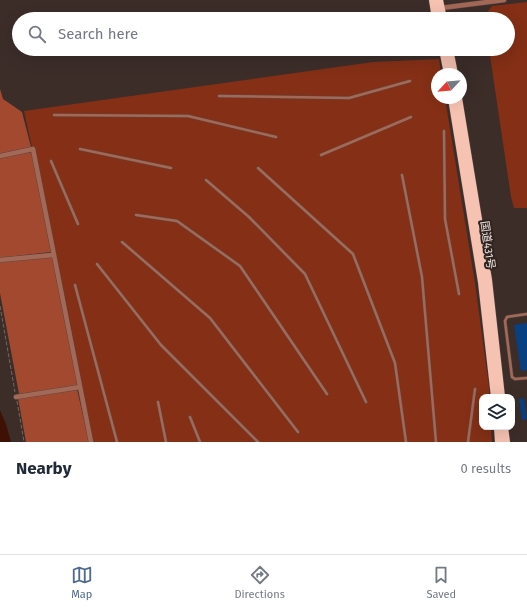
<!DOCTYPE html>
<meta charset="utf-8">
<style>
:root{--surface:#fff;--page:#f6f6f7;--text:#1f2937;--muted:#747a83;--line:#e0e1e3;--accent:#4f6a90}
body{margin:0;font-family:"Fira Sans","Noto Sans JP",sans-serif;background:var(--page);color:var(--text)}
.controls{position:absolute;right:12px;bottom:12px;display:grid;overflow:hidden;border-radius:8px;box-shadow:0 4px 16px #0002}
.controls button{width:36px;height:36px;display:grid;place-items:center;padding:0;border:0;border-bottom:1px solid var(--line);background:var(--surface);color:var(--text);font:20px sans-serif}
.compass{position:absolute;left:431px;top:68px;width:36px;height:36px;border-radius:50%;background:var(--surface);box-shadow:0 4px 16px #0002;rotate:244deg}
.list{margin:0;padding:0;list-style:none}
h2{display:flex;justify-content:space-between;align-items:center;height:52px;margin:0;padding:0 16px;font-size:17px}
h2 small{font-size:13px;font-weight:400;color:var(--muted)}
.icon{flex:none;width:22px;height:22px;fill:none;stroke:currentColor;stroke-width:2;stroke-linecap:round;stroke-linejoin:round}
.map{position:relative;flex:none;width:527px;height:442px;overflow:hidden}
.search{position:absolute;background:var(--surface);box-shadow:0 4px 16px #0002;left:12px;right:12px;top:12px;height:44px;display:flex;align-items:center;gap:10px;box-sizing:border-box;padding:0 14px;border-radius:22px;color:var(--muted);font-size:15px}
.sheet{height:112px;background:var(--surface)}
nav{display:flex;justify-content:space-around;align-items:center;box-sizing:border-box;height:56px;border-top:1px solid var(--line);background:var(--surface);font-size:11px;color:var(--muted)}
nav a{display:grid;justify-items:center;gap:2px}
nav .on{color:var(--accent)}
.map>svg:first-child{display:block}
.green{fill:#842f16}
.forest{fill:#a24930}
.water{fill:#3f1105}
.building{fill:#084082}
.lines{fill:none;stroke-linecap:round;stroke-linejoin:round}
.service-casing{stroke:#584a46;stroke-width:3.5}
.minor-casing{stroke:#584a46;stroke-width:5.5}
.trunk-casing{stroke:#584a46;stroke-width:9}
.path{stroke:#746763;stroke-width:1;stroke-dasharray:4 2;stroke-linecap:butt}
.service{stroke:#a46856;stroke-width:2.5}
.minor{stroke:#a46856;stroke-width:4.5}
.trunk{stroke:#f6c2b2;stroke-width:8}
.labels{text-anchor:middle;stroke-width:4;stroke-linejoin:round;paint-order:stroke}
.street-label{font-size:11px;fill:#ebe2df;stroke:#31231f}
</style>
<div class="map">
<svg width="527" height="442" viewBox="0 0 527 442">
<rect width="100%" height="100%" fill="#3c2d29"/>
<g class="green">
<polygon points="527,2 527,208 514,208 511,197 489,49 508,49 508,19 486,19 485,15 492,6"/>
<polygon points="439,59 441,74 437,74 437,98 445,98 475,283 489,387 489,397 482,397 482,427 491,427 492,442 93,442 68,312 24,111 373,62"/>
</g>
<g class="forest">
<polygon points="0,89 3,99 22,112 31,147 0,154"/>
<polygon points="32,152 51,252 0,258 0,157"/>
<polygon points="52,257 78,386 19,394 0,293 0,262"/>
<polygon points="77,389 89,442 26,442 18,398"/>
</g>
<polygon class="water" points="0,410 6,424 11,442 0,442"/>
<g class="building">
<polygon points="527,323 527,370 521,371 514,325"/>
<polygon points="524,398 527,419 522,420 519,399"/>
</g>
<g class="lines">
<defs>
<g id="service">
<polyline points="219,96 349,98 410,81"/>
<polyline points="54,115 188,116 276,137"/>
<polyline points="444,131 445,219 459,294"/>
<polyline points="80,149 171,168"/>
<polyline points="321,155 411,117"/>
<polyline points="51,161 78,224"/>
<polyline points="258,168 353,254 395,363 406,442"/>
<polyline points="402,175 422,277 436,442"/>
<polyline points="206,180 249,217 305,274 366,402"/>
<polyline points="136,215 177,221 240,266 327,394"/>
<polyline points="122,242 210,318 298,432"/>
<polyline points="97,264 161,345 258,442"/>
<polyline points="75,285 117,442"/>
<polyline points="527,314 507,317 505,321 512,377 515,379 527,378"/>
<polyline points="158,402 166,442"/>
<polyline points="190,417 200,442"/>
<polyline points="468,442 475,389"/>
</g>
<g id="minor">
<polyline points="441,8 504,0"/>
<polyline points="0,156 33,149 91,442"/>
<polyline points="0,260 53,255"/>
<polyline points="16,397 80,387"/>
</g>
<g id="trunk">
<polyline points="433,0 436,19"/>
<polyline points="439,0 443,19"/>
<polyline points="443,49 448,74"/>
<polyline points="449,49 454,74"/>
<polyline points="452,98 482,282 495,397"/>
<polyline points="458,98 488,280 501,397"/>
<polyline points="498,427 499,442"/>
<polyline points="504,427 506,442"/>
</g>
</defs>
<use href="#service" class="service-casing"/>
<use href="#minor" class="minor-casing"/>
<use href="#trunk" class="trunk-casing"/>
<g class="path">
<polyline points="0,306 15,392"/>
<polyline points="17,401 24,442"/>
</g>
<use href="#service" class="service"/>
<use href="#minor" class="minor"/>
<use href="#trunk" class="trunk"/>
</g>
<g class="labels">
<g class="street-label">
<text transform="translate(488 245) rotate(82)" y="4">国道431号</text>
</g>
</g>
</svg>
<div class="controls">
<button><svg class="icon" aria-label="layers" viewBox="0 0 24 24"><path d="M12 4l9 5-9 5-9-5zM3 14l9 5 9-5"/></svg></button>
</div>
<svg class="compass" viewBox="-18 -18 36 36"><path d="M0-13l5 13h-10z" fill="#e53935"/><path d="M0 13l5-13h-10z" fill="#747a83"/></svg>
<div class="search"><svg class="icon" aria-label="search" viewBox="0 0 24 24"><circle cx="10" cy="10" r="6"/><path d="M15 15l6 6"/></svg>Search here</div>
</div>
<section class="sheet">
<h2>Nearby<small>0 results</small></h2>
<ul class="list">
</ul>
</section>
<nav>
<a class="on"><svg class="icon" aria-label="map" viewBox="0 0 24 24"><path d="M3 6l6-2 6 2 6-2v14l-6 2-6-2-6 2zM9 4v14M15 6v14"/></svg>Map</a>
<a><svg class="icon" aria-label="directions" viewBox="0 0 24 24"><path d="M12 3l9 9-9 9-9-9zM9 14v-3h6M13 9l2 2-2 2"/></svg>Directions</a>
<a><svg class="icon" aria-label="saved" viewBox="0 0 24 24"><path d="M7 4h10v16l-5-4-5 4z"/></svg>Saved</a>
</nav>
